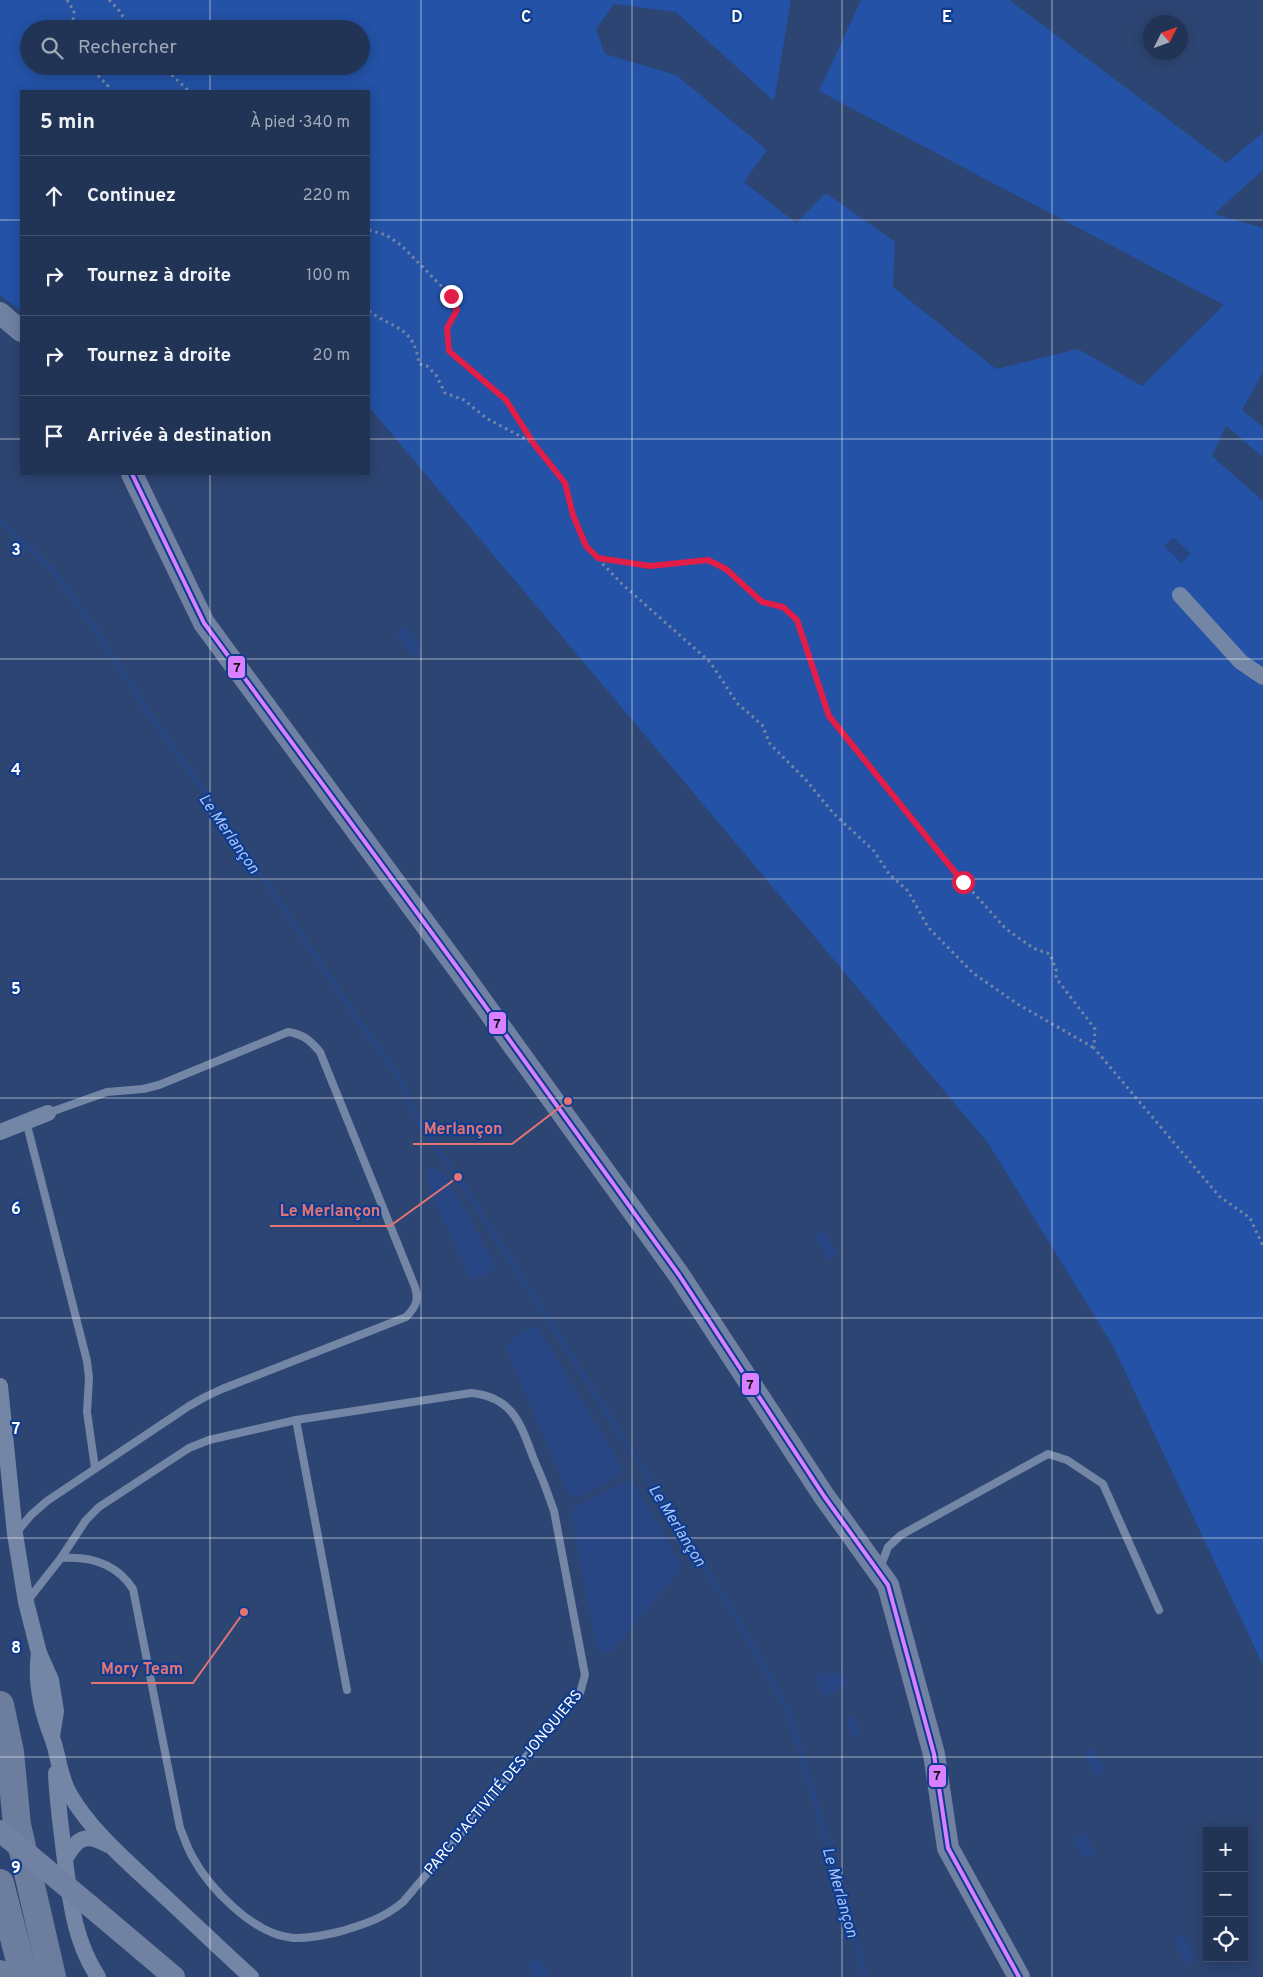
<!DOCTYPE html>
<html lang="fr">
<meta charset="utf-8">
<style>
:root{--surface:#223456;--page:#2e3f60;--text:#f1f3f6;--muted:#a2aab9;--line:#3f4f6c}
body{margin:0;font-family:Overpass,sans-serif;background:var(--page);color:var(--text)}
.controls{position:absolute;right:15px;bottom:15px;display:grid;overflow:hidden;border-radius:0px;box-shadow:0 2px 12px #0003}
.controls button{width:45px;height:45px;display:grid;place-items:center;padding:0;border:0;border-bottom:1px solid var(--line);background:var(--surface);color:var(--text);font:25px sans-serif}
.compass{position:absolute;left:1143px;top:15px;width:45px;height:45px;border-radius:50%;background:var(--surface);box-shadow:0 2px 12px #0003;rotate:48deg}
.stop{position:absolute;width:15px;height:15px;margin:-11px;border:4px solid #e11d48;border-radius:50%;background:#fff}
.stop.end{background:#e11d48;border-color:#fff;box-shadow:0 1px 5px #0008}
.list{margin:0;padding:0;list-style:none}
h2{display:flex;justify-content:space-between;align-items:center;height:65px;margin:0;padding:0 20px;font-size:21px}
h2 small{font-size:16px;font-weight:400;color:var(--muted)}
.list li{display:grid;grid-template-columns:32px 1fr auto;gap:15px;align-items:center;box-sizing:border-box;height:80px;padding:0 20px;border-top:1px solid var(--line)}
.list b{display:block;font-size:19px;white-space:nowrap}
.list em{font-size:16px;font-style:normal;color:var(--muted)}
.icon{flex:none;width:28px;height:28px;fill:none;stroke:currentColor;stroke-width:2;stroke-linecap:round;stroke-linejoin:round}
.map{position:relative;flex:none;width:1263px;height:1977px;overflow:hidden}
.search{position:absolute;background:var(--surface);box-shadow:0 2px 12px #0003;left:20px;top:20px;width:350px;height:55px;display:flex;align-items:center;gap:12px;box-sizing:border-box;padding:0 18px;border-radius:28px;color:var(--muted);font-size:19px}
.panel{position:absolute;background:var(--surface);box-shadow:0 2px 12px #0003;left:20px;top:90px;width:350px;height:385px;border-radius:0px}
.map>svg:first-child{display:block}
.green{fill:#2352a6;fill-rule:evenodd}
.water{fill:#274683}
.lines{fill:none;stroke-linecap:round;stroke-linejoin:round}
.stream{stroke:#274683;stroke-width:5}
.path{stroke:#7486a5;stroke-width:3;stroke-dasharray:2.5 4;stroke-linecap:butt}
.lane{stroke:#7486a5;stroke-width:8}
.street{stroke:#7486a5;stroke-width:16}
.secondary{stroke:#7081a2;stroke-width:22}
.highway{stroke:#6c7d9d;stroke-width:28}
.secondary-bridge{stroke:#7081a2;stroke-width:22}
.bus-1-casing{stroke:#103c8f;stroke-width:8}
.bus-1{stroke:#d880ff;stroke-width:4}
.route{stroke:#e11d48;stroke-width:6}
.grid{fill:none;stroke:#fff;stroke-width:1;stroke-opacity:0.55}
.labels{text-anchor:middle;stroke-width:4.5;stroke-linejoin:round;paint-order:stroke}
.street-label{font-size:15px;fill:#fff;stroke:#103c8f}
.water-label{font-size:16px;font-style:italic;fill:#a6c4fa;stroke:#103c8f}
.grid-label{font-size:16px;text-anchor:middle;font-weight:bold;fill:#fff;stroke:#103c8f;stroke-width:4.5;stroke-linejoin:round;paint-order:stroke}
.leader{fill:none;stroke:#e47373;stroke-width:2}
.callout-dot{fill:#e47373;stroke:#103c8f;stroke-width:2}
.callout-label{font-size:16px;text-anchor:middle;font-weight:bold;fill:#e47373;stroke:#103c8f;stroke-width:4.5;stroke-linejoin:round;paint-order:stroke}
.line-badge{stroke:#103c8f;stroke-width:2}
.pale-badge-label{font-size:14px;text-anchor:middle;font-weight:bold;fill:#111}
</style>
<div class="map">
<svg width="1263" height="1977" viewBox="0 0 1263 1977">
<rect width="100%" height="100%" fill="#2d4572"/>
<path class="green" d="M0 0H791L774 101 676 12 614 4 596 29 605 54 676 75 767 150 744 182 796 223 826 193 895 242 893 287 996 369 1078 349 1142 386 1224 305 819 91 861 0H1009L1226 163 1263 133V170L1214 214 1263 228V372L1242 410 1263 427V457L1226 426 1212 456 1263 501V1665L1113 1346 988 1143 369 407V91H21V311L0 295ZM29 29H361V66H29Z"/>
<g class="water">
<polygon points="1173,537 1191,554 1181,563 1164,546"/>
<polygon points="406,626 421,646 422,653 418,656 411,654 396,633"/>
<path d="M432 1167 446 1176 496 1267C489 1275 481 1278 470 1278L433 1198 426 1172Z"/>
<polygon points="821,1231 825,1232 838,1254 829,1260 815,1238 816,1234"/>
<polygon points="532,1326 539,1330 621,1465 622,1472 618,1477 577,1497 568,1493 506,1348 509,1342"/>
<path d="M628 1481H633L678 1558 681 1566 679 1571 612 1652C604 1653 601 1653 596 1646L571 1515 575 1507Z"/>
<polygon points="823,1670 827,1677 840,1670 848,1683 825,1696 814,1677"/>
<polygon points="854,1715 860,1731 857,1737 852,1735 846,1718"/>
<polygon points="1088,1748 1094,1749 1106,1771 1095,1776 1084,1754"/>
<polygon points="1085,1832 1096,1853 1083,1859 1072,1838"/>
<polygon points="1184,1935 1194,1956 1190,1963 1184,1961 1174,1940"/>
<polygon points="531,1959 535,1961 537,1959 552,1977 535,1977 528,1967"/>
</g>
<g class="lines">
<polyline class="stream" points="0,521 49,566 95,628 148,713 209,797 363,1028 398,1075 422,1128 458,1177 735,1615 789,1712 866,1977"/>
<g class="path">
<polyline points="67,0 74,11 72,29"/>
<polyline points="109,0 118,9 131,29"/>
<polyline points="89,66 108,86 108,91"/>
<polyline points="162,66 189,91"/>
<polyline points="369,230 386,235 401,245 451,296 457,310 447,328 449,351 506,400 534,444 565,483 573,515 586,546 598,558 650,566 708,561 726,569 762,602 783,607 797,620 829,716 963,881 1006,929 1033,948 1050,954 1056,969 1056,978 1095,1029 1094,1048 1219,1196 1250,1218 1263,1246"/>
<path d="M369 311C395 330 414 326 419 364L427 366 436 375 445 393 464 400 486 418 533 443"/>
<polyline points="598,559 622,584 710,662 737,703 762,725 770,744 806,780 833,813 874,851 889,874 908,891 928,927 973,973 1016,1003 1094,1048"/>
</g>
<g class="lane">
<polyline points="26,1121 87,1361 89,1378 87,1412 95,1468"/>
<polyline points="296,1420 347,1690"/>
<path d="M16 1533 31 1515 47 1501 189 1406 205 1397 222 1389 406 1317C416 1307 419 1300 415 1287L320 1052C311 1041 303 1034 288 1032L159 1085 143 1089 107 1092 48 1113"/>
<polyline points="880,1568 888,1547 901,1535 1048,1454 1067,1460 1103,1484 1159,1610"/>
<path d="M28 1600 61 1558 86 1520 99 1507 189 1448 209 1440 296 1420 471 1393C512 1397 520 1422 533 1457 541 1475 548 1493 554 1511L585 1675 580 1693 403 1902C384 1918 365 1924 342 1931 326 1935 309 1939 293 1938 254 1935 209 1888 192 1856 187 1847 184 1837 180 1828L133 1589C117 1564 90 1556 61 1558"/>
</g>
<g class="street">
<polyline points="1180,595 1241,662 1263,677"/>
<polyline points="0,1132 48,1113"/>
<polyline points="0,1386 15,1534 26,1602 39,1653 51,1680 56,1711 52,1736"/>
<path d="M39 1653C35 1681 41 1709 51 1735 59 1754 58 1773 69 1793 89 1828 121 1856 150 1883 184 1914 217 1946 251 1977"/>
<path d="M56 1773C57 1800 61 1826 64 1853 70 1897 73 1939 98 1977"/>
<path d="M65 1859C77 1838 85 1832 108 1845"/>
</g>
<g class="secondary">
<polyline points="0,313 21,331"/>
<polyline points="132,474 204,623 462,974 679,1275 824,1496 888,1585 934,1754 948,1848 1019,1977"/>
<polyline points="90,1906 174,1977"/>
</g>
<g class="highway">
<polyline points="0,1705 10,1752 17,1825 52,1977"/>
<polyline points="0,1883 24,1977"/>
<polyline points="0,1974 1,1977"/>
</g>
<polyline class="secondary-bridge" points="0,1831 90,1906"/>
<defs>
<polyline id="bus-1" points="132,474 204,623 462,974 679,1275 824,1496 888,1585 934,1754 948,1848 1019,1977"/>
</defs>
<use href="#bus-1" class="bus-1-casing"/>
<use href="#bus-1" class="bus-1"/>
</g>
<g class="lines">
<polyline class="route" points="451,296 457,310 447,328 449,351 506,400 534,444 565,483 573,515 586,546 598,558 650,566 708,560 726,569 762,602 783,607 797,620 829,716 963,882"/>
</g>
<path class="grid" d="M210 0V29M421 0V1977M632 0V1977M842 0V1977M1052 0V1977M210 66V91M0 220H21M369 220H1263M0 439H21M369 439H1263M210 474V1977M0 659H1263M0 879H1263M0 1098H1263M0 1318H1263M0 1538H1263M0 1757H1263"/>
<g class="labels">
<g class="street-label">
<text transform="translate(503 1782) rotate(-50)" y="5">PARC D'ACTIVITÉ DES JONQUIERS</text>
</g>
<g class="water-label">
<text transform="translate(230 833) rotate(55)" y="6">Le Merlançon</text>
<text transform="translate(678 1525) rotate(58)" y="6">Le Merlançon</text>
<text transform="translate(841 1892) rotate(74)" y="6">Le Merlançon</text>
</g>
</g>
<g class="grid-label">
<text x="526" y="22">C</text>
<text x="737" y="22">D</text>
<text x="947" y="22">E</text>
<text x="16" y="555">3</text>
<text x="16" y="775">4</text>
<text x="16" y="994">5</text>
<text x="16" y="1214">6</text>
<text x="16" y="1434">7</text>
<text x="16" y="1653">8</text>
<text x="16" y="1873">9</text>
</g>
<path class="leader" d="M568 1101L512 1144H413M458 1177L390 1226H270M244 1612L193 1683H91"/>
<g class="callout-dot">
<circle cx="568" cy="1101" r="5"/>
<circle cx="458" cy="1177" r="5"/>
<circle cx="244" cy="1612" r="5"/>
</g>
<g class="callout-label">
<text x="463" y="1134">Merlançon</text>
<text x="330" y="1216">Le Merlançon</text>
<text x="142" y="1674">Mory Team</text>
</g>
<g class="line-badge">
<rect x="227" y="655" width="19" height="24" rx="5" fill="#d880ff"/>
<rect x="488" y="1011" width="19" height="24" rx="5" fill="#d880ff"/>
<rect x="741" y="1372" width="19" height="24" rx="5" fill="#d880ff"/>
<rect x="928" y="1764" width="19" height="24" rx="5" fill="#d880ff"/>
</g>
<g class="pale-badge-label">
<text x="237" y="672">7</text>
<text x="497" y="1028">7</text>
<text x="750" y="1389">7</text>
<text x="937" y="1780">7</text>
</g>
</svg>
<div class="controls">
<button>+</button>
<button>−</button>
<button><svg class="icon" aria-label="locate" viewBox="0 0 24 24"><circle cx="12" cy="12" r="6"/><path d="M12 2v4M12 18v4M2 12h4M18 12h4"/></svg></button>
</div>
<svg class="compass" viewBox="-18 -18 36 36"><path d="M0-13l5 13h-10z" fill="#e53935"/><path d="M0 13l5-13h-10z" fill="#a2aab9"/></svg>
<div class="stop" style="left:963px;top:882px"></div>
<div class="stop end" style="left:451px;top:296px"></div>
<div class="search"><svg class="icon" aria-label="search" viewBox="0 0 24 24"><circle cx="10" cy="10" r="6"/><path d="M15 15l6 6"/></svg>Rechercher</div>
<section class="panel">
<h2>5 min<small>À pied · 340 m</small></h2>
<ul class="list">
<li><svg class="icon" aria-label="ahead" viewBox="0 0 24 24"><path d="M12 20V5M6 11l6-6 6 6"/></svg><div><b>Continuez</b></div><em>220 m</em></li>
<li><svg class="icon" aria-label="right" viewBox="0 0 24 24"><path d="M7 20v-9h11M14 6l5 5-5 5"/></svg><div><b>Tournez à droite</b></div><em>100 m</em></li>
<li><svg class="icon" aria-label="right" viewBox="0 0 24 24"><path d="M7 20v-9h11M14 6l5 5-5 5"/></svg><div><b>Tournez à droite</b></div><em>20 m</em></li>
<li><svg class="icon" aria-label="arrive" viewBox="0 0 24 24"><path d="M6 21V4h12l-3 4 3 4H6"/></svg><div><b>Arrivée à destination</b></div></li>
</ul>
</section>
</div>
